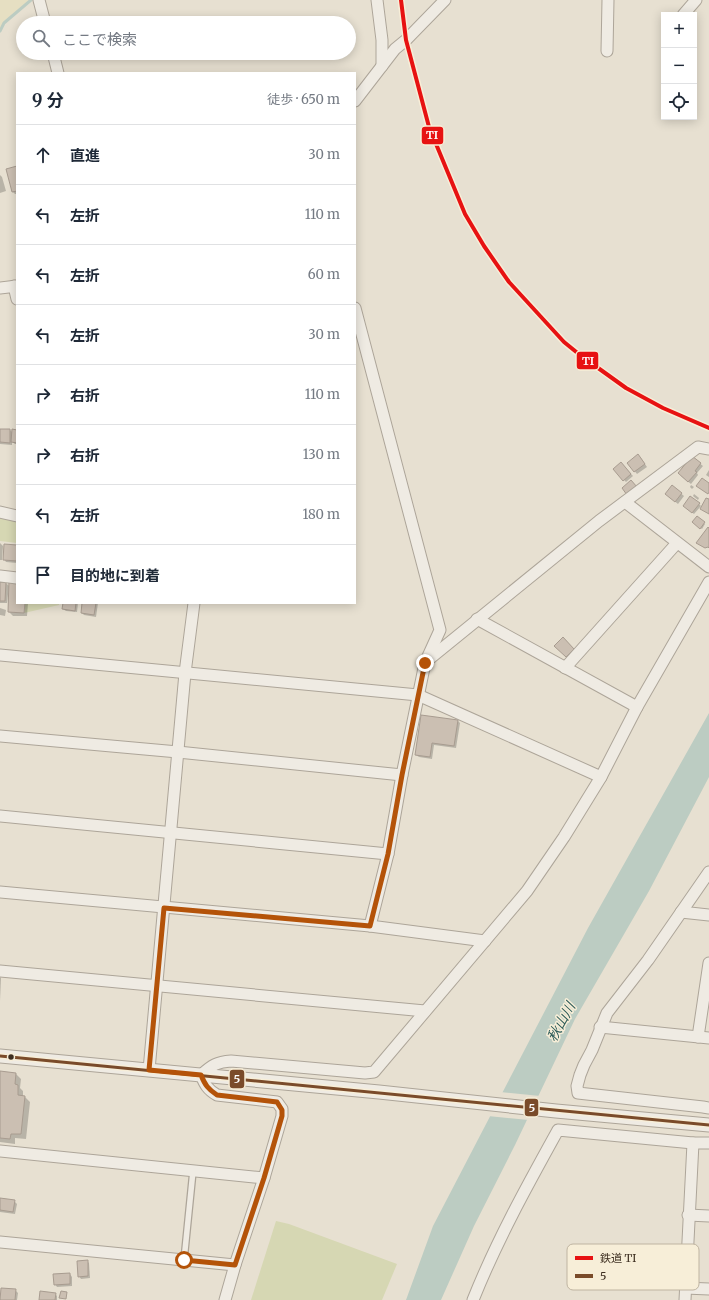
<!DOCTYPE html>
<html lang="ja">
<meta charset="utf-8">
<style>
:root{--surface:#fff;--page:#f6f6f7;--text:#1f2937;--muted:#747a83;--line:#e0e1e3}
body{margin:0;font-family:Merriweather,"Noto Sans JP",serif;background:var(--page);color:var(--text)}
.controls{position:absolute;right:12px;top:12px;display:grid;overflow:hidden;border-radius:0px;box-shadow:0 2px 10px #0003}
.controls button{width:36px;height:36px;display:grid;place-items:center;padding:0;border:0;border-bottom:1px solid var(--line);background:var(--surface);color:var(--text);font:20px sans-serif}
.stop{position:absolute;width:12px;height:12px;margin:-9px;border:3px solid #b45309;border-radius:50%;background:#fff}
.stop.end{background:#b45309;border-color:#fff;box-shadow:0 1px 4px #0008}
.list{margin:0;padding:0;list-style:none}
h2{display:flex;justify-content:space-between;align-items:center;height:52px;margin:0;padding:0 16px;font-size:17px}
h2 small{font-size:13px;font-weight:400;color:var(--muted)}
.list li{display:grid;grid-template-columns:26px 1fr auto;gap:12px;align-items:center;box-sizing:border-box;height:60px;padding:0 16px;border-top:1px solid var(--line)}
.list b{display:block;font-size:15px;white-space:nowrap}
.list em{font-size:13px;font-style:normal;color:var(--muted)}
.icon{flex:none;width:22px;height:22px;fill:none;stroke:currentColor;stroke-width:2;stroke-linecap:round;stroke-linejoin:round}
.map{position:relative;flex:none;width:709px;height:1300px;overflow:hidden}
.search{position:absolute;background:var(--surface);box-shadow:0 2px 10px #0003;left:16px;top:16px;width:340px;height:44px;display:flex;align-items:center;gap:10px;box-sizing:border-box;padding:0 14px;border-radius:22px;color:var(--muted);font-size:15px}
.panel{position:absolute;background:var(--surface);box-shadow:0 2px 10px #0003;left:16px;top:72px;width:340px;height:532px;border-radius:0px}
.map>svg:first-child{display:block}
.farmland{fill:#e6dfc2}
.green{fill:#d6d7b3}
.water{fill:#bcccc2}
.pier{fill:#e7e0d1}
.shadow{fill:#0003}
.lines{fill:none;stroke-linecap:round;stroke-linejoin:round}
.stream{stroke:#bcccc2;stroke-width:3}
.building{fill:#cbbfb2;stroke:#a89c90}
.service-casing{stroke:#ada599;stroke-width:8}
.minor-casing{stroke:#ada599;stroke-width:13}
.tertiary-casing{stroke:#ada599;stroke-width:15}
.service{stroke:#efebe3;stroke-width:5.5}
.minor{stroke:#efebe3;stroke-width:11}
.tertiary{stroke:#efebe3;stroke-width:13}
.bus-1-casing{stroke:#f7eed8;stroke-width:6}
.bus-1{stroke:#7a4b2a;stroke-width:3}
.rail-1-casing{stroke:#f7eed8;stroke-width:7}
.rail-1{stroke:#e71212;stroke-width:4}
.route{stroke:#b45309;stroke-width:5}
.bus-dot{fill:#3d2e20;stroke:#f7eed8;stroke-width:1.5}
.labels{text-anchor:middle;stroke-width:3;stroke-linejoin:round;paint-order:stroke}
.water-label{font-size:14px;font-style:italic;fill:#2f5d5a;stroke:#f7eed8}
.key{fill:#f7eed8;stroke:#bfb4a1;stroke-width:1}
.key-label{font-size:11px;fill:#3d2e20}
.line-badge{stroke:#f7eed8;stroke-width:1.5}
.badge-label{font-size:11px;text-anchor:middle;font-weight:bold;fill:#fff}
</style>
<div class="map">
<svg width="709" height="1300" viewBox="0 0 709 1300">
<rect width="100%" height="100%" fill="#e7e0d1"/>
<polygon class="farmland" points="0,0 29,0 4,23 0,31"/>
<g class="green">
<polygon points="0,516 17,520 17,543 0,541"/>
<polygon points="25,603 59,603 59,605 24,613"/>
<polygon points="276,1221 289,1224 397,1264 382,1300 251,1300"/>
</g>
<polygon class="water" points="709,713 709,777 649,891 575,1019 515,1145 474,1226 441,1300 406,1300 433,1226 588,928"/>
<polygon class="pier" points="500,1092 540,1096 529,1120 488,1116"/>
<g class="shadow">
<polygon points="17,167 17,194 15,194 13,192 7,170"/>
<polygon points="0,175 2,177 6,191 0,193"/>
<polygon points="0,430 10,430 13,433 17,431 17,444 15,444 12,441 12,445 0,444"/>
<polygon points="692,457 703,466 697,473 698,475 691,484 681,476"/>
<polygon points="641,458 647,467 637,474 628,463"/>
<polygon points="621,463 633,476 626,482 614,469"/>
<polygon points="709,470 709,477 706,475"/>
<polygon points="691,485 694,487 692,489 690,487"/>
<polygon points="672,486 684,496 678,504 668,496"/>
<polygon points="694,494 699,498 698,500 693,496"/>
<polygon points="699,504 701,506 694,514 686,508"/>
<polygon points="697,517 705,524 702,529 693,522"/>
<polygon points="0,543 3,546 2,560 0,560"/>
<polygon points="17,546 17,563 6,562 4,559"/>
<polygon points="0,583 6,583 9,586 7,603 0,603"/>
<polygon points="17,603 28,603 27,616 13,616 9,612"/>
<polygon points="64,603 78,603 77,612 66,611 63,609"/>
<polygon points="83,603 98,603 96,617 84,615 82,613"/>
<polygon points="0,608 6,610 5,616 0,615"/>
<polygon points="563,638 576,652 568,659 556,646"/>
<polygon points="458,721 460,723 456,748 434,745 432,759 419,757 416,755"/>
<polygon points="0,977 1,978 0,1001"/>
<polygon points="0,1072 16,1074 21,1079 20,1088 23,1091 23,1097 25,1097 30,1102 26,1139 15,1138 15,1144 0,1142"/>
<polygon points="0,1199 14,1201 17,1204 15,1214 0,1212"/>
<polygon points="87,1261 89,1263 90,1278 81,1279 79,1276"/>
<polygon points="70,1274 72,1277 72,1286 57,1287 55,1284"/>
<polygon points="15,1290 18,1293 17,1300 1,1300"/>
<polygon points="55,1294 57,1296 57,1300 40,1300"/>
</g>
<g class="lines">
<polyline class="stream" points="0,31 4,23 31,0"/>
</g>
<g class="building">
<polygon points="17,166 17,191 12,192 6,169"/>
<polygon points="0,429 10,429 10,443 0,442"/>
<polygon points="12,429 17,430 17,443 11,442"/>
<polygon points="638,454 645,464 634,472 627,463"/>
<polygon points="692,456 701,463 695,471 697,472 688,482 678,473"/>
<polygon points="621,462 631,474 623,481 613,469"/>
<polygon points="702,478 709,483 709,492 708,494 696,486"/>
<polygon points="631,480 637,487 627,495 622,488"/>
<polygon points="672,485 682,493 675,502 665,494"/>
<polygon points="690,496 700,503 692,513 683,506"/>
<polygon points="706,498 709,499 709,514 700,509"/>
<polygon points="697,516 705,522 700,529 692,522"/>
<polygon points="708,527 709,528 709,548 708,547 705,548 696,543"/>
<polygon points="4,544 17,545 17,561 3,560"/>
<polygon points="9,580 17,581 17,603 25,603 24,613 8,612"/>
<polygon points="0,582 6,582 5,601 0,601"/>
<polygon points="63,603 76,603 75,611 62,609"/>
<polygon points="82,603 96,603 94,615 81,613"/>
<polygon points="563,637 574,649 566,657 554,646"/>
<polygon points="421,715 458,720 454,746 432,743 430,757 415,755"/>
<polygon points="0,1071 16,1073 15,1084 18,1085 18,1095 25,1096 21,1134 11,1134 10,1139 0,1138"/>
<polygon points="0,1198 15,1200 13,1212 0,1210"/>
<polygon points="88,1260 88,1276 78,1277 77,1261"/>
<polygon points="70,1273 70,1284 54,1285 53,1274"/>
<polygon points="1,1288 16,1289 15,1300 0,1300"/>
<polygon points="40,1291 56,1293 55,1300 39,1300"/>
<polygon points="61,1291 67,1292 66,1299 59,1298"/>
</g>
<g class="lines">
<defs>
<polyline id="service" points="184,1260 193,1171"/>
<g id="minor">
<polyline points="39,0 45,23"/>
<polyline points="377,0 382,40 382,66"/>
<polyline points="683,15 696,0"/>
<polyline points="607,51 608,0"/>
<polyline points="53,53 58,73"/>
<polyline points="355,101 395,49 406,40 445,0"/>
<polyline points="14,286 17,299"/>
<polyline points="0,288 17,286"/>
<polyline points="355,308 440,630 425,663 402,775 388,854 370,926"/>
<polyline points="625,502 709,567"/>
<polyline points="0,512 17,516"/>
<polyline points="0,576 17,578"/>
<polyline points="477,619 637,707"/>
<polyline points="0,655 418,695 601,777"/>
<polyline points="428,660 599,521 698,447 709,449"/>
<polyline points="565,668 677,543"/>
<polyline points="0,736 178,752 402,775"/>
<polyline points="0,816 388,854"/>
<polyline points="709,872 648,960 607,1013 592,1050 584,1065 580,1075 577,1086 578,1093 703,1107 709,1108"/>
<polyline points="0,892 370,926 485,941"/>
<polyline points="681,912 709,915"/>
<polyline points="0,971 425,1011"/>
<polyline points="600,1027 709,1038"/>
<polyline points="698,1037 709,963"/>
<polyline points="149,1070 185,673 194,603"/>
<polyline points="0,1151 264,1178"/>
<polyline points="688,1215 709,1216"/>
<polyline points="0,1242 235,1265"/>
<polyline points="685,1288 709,1289"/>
<path d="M225 1300 235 1265 264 1178 282 1116V1109L277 1102 217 1095C208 1090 205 1085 201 1075 212 1065 217 1062 231 1061L365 1073 374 1072 527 891 564 837 601 777 637 707 709 582"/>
<path d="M473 1300C497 1240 527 1186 558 1130L693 1143H709"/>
<polyline points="685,1300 693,1143"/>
</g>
<polyline id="tertiary" points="0,1056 379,1092 556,1111 709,1125"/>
</defs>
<use href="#service" class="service-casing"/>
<use href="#minor" class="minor-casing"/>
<use href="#tertiary" class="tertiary-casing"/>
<use href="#service" class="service"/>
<use href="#minor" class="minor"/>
<use href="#tertiary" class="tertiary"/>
<defs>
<polyline id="bus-1" points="0,1056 709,1125"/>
</defs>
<use href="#bus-1" class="bus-1-casing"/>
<use href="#bus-1" class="bus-1"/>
<defs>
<polyline id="rail-1" points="401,0 406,40 429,127 465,214 484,246 509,282 564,342 580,355 626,388 663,408 709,428"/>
</defs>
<use href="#rail-1" class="rail-1-casing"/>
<use href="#rail-1" class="rail-1"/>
</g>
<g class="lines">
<path class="route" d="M184 1260 235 1265 264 1178 282 1116V1110L277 1102 217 1095C208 1089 205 1085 201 1075L149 1070 164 908 370 926 388 854 402 775 425 663"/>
</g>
<circle class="bus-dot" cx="11" cy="1057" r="3.5"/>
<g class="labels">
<g class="water-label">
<text transform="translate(561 1022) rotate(-61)" y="5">秋山川</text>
</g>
</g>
<rect x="567" y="1244" width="132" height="46" rx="6" class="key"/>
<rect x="575" y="1256" width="18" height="4" fill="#e71212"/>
<rect x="575" y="1274" width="18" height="4" fill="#7a4b2a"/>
<g class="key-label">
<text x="600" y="1262">鉄道 TI</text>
<text x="600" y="1280">5</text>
</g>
<g class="line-badge">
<rect x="421" y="126" width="23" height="19" rx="4" fill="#e71212"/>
<rect x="576" y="351" width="23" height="19" rx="4" fill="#e71212"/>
<rect x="229" y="1069" width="16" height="20" rx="4" fill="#7a4b2a"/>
<rect x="524" y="1098" width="15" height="19" rx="4" fill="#7a4b2a"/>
</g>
<g class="badge-label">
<text x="432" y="139">TI</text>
<text x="588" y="365">TI</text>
<text x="237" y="1083">5</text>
<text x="532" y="1112">5</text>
</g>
</svg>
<div class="controls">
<button>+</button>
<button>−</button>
<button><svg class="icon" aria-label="locate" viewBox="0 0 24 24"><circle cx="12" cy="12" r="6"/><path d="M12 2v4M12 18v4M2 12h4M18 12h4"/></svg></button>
</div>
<div class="stop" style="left:184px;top:1260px"></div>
<div class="stop end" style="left:425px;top:663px"></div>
<div class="search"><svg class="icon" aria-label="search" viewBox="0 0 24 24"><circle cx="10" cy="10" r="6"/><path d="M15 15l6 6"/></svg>ここで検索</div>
<section class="panel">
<h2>9 分<small>徒歩 · 650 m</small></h2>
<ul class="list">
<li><svg class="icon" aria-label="ahead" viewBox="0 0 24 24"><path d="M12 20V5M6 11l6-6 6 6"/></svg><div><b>直進</b></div><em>30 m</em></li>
<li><svg class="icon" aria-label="left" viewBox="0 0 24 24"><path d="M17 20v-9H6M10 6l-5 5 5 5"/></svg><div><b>左折</b></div><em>110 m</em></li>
<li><svg class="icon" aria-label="left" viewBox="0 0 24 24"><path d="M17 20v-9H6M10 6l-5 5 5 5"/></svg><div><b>左折</b></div><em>60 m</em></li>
<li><svg class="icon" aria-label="left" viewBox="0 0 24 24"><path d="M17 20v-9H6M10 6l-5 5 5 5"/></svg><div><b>左折</b></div><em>30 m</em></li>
<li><svg class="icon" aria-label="right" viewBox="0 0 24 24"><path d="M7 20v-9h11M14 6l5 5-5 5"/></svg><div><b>右折</b></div><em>110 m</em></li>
<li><svg class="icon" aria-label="right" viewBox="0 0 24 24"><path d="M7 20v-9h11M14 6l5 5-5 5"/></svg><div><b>右折</b></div><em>130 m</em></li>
<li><svg class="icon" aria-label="left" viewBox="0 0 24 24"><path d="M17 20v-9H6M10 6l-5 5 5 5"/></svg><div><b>左折</b></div><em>180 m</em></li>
<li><svg class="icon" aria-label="arrive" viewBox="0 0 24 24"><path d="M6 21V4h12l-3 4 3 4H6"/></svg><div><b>目的地に到着</b></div></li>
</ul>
</section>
</div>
